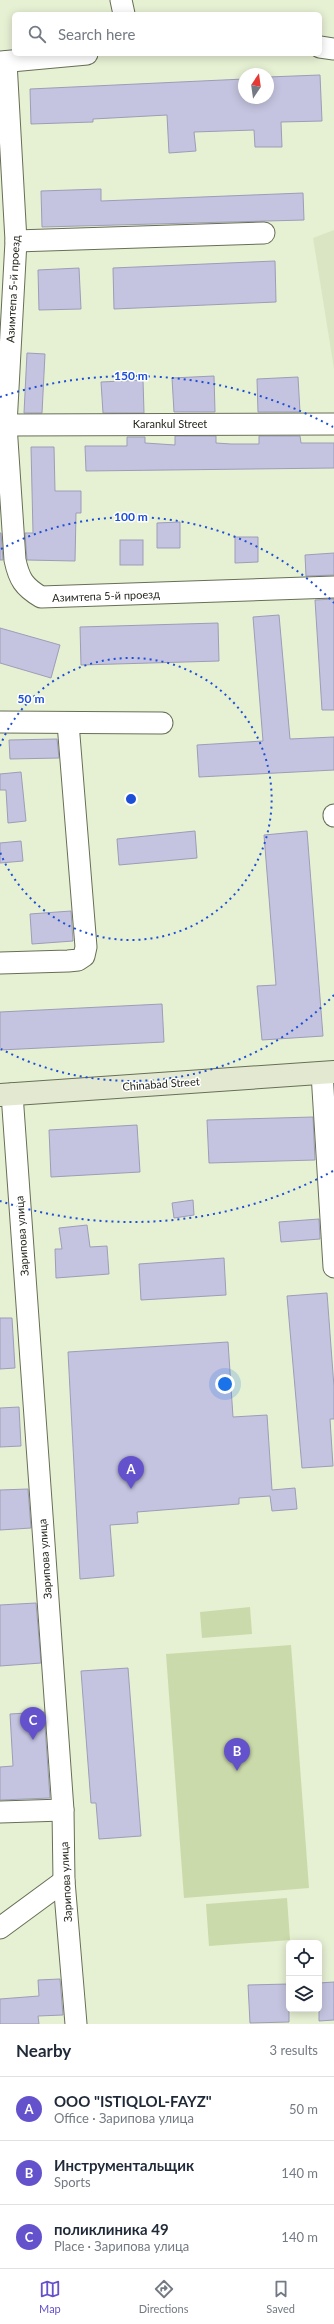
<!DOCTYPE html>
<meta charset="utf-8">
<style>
:root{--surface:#fff;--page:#f6f6f7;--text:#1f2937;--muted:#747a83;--line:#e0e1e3;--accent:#6352cb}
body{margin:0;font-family:Lato,sans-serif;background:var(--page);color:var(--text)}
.controls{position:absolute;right:12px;bottom:12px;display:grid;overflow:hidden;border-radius:6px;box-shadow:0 2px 10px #0003}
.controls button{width:36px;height:36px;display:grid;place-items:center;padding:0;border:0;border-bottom:1px solid var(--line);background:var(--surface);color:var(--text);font:20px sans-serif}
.compass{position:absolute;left:238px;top:68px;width:36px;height:36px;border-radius:50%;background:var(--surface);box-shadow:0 2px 10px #0003;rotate:13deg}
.you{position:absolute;left:225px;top:1384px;width:14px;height:14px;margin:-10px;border:3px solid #fff;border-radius:50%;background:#1a73e8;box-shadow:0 0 0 6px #1a73e833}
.badge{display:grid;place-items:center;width:26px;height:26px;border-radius:50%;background:var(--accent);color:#fff;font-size:13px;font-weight:700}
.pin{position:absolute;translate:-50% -33px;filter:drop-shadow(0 1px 2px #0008)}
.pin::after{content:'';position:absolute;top:21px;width:14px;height:12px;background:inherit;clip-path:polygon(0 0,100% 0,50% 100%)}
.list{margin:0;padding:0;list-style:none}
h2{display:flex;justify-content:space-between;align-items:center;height:52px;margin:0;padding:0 16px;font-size:17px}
h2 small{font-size:13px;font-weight:400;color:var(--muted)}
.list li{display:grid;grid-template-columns:26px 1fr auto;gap:12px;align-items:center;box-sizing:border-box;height:64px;padding:0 16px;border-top:1px solid var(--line)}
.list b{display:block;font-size:15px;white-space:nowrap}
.list p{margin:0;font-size:13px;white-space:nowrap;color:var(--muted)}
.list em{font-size:13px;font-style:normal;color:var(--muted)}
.icon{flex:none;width:22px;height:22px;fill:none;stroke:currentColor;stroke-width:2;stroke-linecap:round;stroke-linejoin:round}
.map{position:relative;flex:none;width:334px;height:2024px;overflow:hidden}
.search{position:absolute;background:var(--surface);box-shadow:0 2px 10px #0003;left:12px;right:12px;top:12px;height:44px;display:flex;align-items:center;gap:10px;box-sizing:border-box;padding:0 14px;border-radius:6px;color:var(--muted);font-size:15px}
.sheet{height:244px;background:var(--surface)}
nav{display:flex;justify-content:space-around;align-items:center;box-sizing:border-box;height:56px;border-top:1px solid var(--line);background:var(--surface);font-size:11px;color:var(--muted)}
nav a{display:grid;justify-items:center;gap:2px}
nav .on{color:var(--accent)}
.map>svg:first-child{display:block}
.built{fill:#dae6c3}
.green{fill:#cbdaaa}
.building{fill:#c4c4e0;stroke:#9d9db8}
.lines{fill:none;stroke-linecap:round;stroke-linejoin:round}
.minor-casing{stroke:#676f56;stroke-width:23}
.secondary-casing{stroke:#676f56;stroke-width:24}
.minor{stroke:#fff;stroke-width:21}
.secondary{stroke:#e3e9d1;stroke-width:22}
.ring{fill:none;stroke:#1d4ed8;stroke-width:2;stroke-dasharray:2 4}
.labels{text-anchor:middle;stroke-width:3;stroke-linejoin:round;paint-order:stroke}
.street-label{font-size:11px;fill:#24271d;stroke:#fff}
.centre{fill:#1d4ed8;stroke:#fff;stroke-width:2}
.ring-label{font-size:12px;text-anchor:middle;font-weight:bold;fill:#1d4ed8;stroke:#fff;stroke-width:3;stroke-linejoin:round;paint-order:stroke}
</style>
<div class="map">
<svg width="334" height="2024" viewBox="0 0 334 2024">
<rect width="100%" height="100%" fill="#e6f0d3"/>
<polygon class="built" points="334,230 334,369 313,238"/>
<g class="green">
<polygon points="250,1607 252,1634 202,1638 200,1612"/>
<polygon points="291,1645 309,1888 184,1898 166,1654"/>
<polygon points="287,1898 290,1940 209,1946 206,1904"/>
</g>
<g class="building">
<polygon points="320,75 322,121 281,122 282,147 255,147 254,130 194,132 196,151 169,153 167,115 93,119 93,122 31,124 30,89 244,79 244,98 268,98 268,77"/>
<polygon points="101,189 101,201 303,193 304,220 42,227 41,191"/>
<polygon points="275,261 276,302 114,309 113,268"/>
<polygon points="79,268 81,309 39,310 38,270"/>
<polygon points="27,353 45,354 42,413 24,413"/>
<polygon points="214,376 215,412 174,412 172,378"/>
<polygon points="298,377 300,412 258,412 257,379"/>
<polygon points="143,380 144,413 103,413 101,382"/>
<polygon points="175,436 216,436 216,443 231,444 259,444 259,436 300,436 301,443 334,443 334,468 86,471 85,446 127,446 127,437 145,437 145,443 175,445"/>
<polygon points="31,447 54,447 55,491 81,491 81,513 76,513 75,561 27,560 25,533 33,533"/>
<polygon points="180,522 180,548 157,548 157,523"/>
<polygon points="0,533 1,533 3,560 0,560"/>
<polygon points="235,537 258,537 258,562 235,563"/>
<rect x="120" y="540" width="23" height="25"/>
<polygon points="334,553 334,575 306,576 305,555"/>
<polygon points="334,599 334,710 322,710 315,600"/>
<polygon points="279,615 290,739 334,737 334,770 199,777 197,745 263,741 253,617"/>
<polygon points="218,623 219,661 81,665 80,627"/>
<polygon points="0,628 60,645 51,678 0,663"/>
<polygon points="57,739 59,758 10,759 9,740"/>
<polygon points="21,772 26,821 8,823 6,790 0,790 0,774"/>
<polygon points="195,831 197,858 119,865 117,839"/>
<polygon points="307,831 323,1036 262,1040 257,986 276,985 264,835"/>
<polygon points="21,841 23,861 0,863 0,843"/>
<polygon points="71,911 73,941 32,944 30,914"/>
<polygon points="162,1004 164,1042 0,1050 0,1012"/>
<polygon points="313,1117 315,1160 209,1163 207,1120"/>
<polygon points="137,1125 140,1172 51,1177 49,1130"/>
<polygon points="193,1200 194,1215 174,1218 172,1203"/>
<polygon points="319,1219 320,1239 281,1242 279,1222"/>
<polygon points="87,1225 90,1247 107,1246 109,1274 56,1278 55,1249 62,1249 59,1228"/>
<polygon points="224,1258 226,1295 141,1300 139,1264"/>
<polygon points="327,1293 334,1387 334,1419 330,1419 333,1466 302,1468 287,1296"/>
<polygon points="0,1318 12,1318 15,1368 0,1369"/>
<polygon points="228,1342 233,1417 267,1415 272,1490 295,1488 297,1509 272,1511 270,1496 239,1498 239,1504 137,1512 138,1523 110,1525 114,1576 80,1579 68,1352"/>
<polygon points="19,1407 21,1446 0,1447 0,1408"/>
<polygon points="28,1489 31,1528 0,1530 0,1490"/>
<polygon points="36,1603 41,1663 0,1666 0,1605"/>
<polygon points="128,1668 141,1836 99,1839 96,1803 91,1803 81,1671"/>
<polygon points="44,1712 50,1798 0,1800 0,1767 13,1766 10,1714"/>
<polygon points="60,1979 63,2015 38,2016 39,2024 0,2024 0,1999 39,1996 38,1980"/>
<polygon points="334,1982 334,2020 319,2021 319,1983"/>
<polygon points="289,1984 289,2022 250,2023 248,1985"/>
</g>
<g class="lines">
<defs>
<g id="minor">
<polyline points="121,0 124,14"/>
<polyline points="320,47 334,49"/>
<polyline points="0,62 87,54"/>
<path d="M6 62 16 241 6 425 15 560C19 579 24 587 41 597L334 587"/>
<polyline points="16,241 264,233"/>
<polyline points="6,425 334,424"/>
<polyline points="0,722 162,723"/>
<polyline points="334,815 334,816"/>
<polyline points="0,963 68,961 78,960 84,956 86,947 68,723"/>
<polyline points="322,1073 334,1267"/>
<polyline points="12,1094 63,1810 64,1881 76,2024"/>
<polyline points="0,1812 63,1810"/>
<polyline points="0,1928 64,1881"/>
</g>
<polyline id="secondary" points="0,1095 334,1072"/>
</defs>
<use href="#minor" class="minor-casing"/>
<use href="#secondary" class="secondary-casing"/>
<use href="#minor" class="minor"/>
<use href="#secondary" class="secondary"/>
</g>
<g class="ring">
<path d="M0 746A141 141 0 1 1 0 852"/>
<path d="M334 995A282 282 0 0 1 1 1049M1 549A282 282 0 0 1 334 603"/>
<path d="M333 1171A423 423 0 0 1 0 1201M0 397A423 423 0 0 1 333 427"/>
</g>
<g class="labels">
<g class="street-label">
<text transform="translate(13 289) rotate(-87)" y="4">Азимтепа 5-й проезд</text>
<text x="170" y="428">Karankul Street</text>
<text transform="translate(106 596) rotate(-2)" y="4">Азимтепа 5-й проезд</text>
<text transform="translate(161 1084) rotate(-4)" y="4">Chinabad Street</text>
<text transform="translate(22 1236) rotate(-94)" y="4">Зарипова улица</text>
<text transform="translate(45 1559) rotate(-94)" y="4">Зарипова улица</text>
<text transform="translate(66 1882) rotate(-93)" y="4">Зарипова улица</text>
</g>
</g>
<circle cx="131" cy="799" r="6" class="centre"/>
<g class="ring-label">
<text x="131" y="380">150 m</text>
<text x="131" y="521">100 m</text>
<text x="31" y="703">50 m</text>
</g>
</svg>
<div class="controls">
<button><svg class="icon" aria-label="locate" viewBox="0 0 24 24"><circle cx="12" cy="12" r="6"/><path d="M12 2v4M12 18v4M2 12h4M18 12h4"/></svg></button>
<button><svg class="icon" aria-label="layers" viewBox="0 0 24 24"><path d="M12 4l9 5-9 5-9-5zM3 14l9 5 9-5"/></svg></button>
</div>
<svg class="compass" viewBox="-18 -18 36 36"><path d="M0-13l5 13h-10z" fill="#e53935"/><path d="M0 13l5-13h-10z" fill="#747a83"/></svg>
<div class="you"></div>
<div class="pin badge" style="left:131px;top:1489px">A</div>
<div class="pin badge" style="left:237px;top:1771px">B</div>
<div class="pin badge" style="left:33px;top:1740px">C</div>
<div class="search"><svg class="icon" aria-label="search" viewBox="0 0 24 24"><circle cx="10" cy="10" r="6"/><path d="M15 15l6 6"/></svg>Search here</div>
</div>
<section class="sheet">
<h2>Nearby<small>3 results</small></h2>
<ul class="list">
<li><span class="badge">A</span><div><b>ООО &quot;ISTIQLOL-FAYZ&quot;</b><p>Office · Зарипова улица</p></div><em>50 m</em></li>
<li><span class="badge">B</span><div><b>Инструментальщик</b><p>Sports</p></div><em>140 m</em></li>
<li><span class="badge">C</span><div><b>поликлиника 49</b><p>Place · Зарипова улица</p></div><em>140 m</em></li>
</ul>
</section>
<nav>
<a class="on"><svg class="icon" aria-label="map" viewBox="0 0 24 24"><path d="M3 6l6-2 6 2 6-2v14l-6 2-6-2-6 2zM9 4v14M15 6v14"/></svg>Map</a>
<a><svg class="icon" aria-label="directions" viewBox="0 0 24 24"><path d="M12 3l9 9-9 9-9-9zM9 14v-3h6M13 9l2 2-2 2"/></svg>Directions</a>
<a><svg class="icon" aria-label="saved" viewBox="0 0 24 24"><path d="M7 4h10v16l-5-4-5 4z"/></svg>Saved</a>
</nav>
